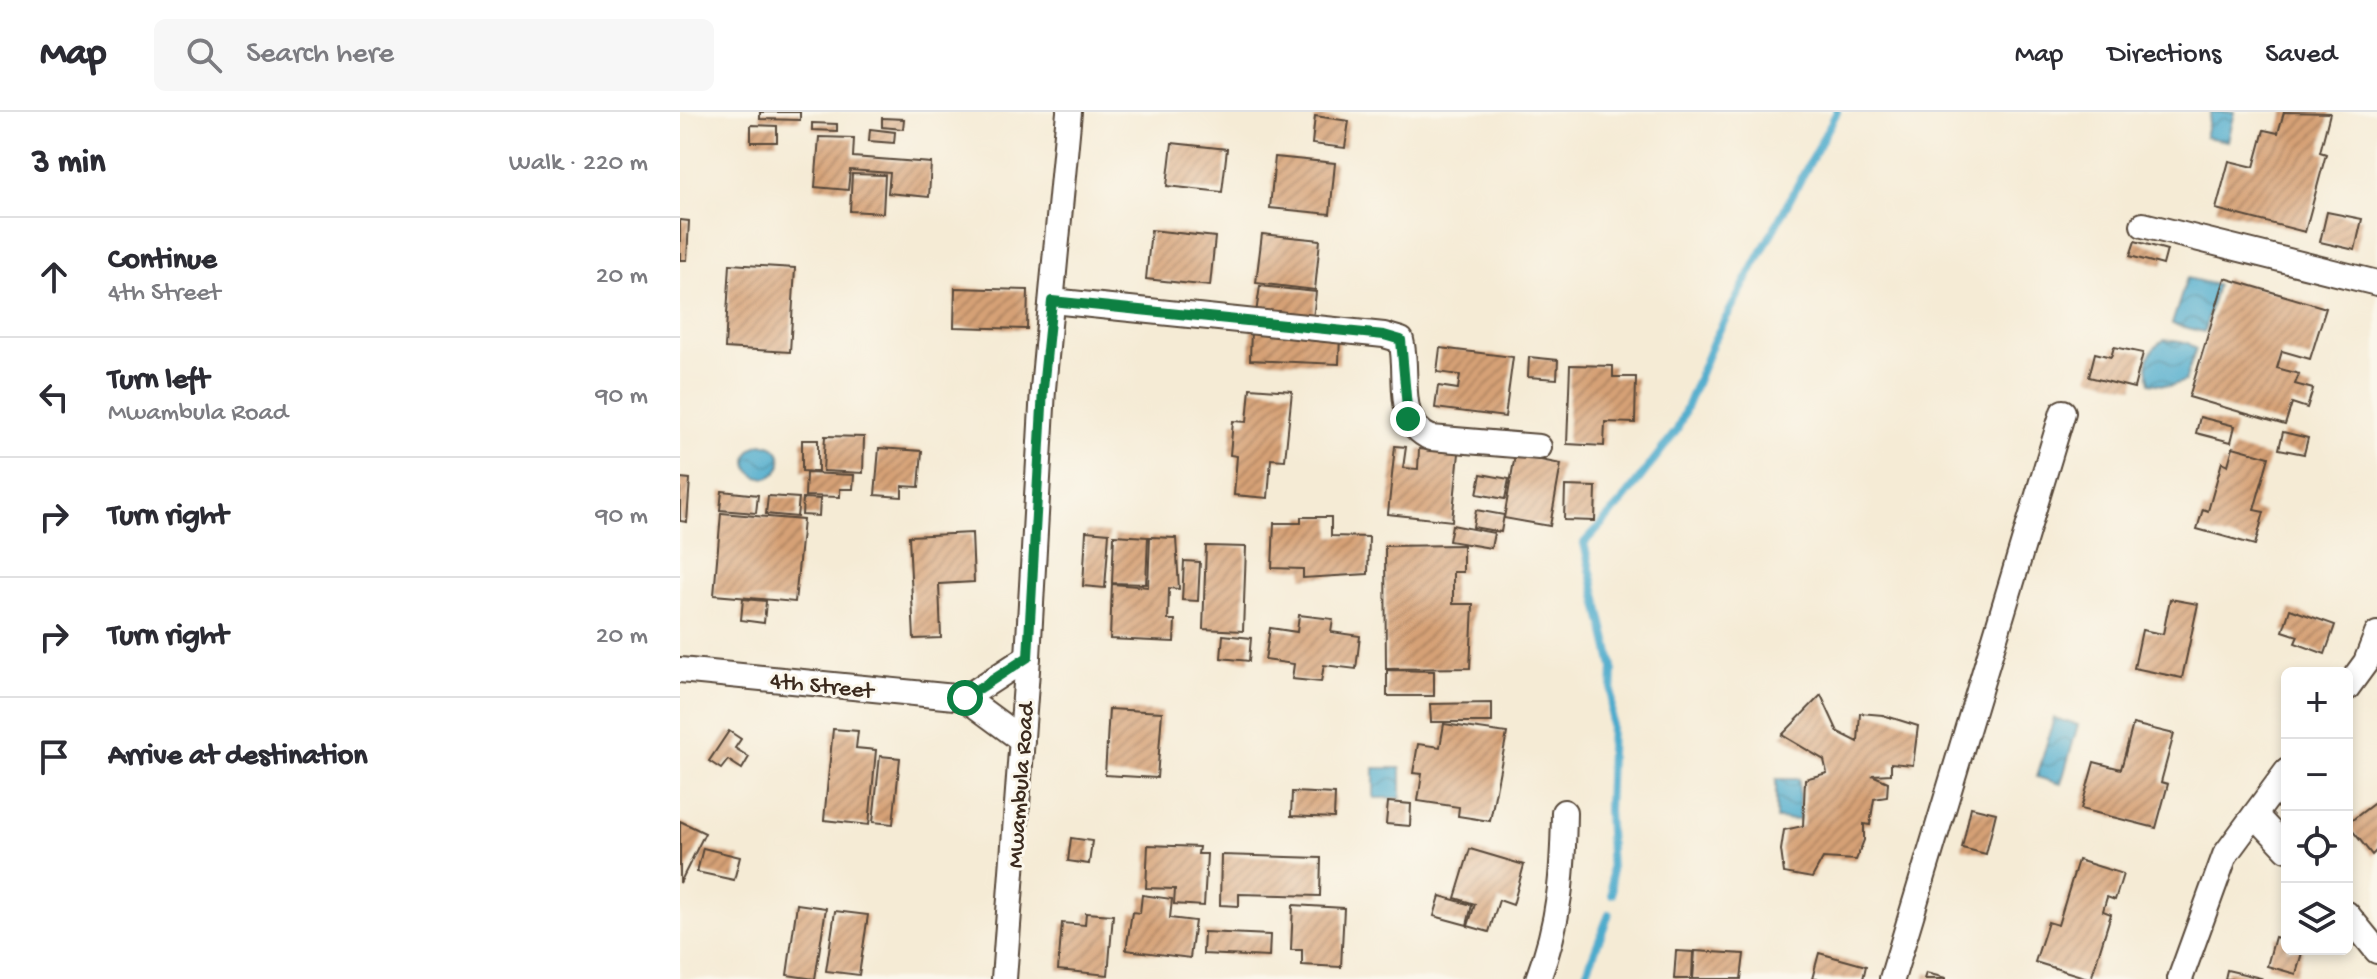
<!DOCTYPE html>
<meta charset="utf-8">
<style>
:root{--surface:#fff;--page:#f7f7f7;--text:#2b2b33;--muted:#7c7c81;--line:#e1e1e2}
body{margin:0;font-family:"Gochi Hand",sans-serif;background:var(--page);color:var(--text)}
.controls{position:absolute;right:24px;bottom:24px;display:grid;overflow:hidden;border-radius:12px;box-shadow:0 4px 12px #0003}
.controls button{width:72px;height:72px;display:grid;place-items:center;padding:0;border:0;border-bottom:2px solid var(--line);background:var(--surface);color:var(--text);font:40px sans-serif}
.stop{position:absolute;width:24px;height:24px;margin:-18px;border:6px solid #0b8043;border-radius:50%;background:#fff}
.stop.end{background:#0b8043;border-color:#fff;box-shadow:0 2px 8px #0008}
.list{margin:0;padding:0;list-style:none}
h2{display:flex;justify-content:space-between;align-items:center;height:104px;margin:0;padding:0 32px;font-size:34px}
h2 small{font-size:26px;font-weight:400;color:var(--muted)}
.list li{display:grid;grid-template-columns:52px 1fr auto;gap:24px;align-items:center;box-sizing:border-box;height:120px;padding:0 32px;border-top:2px solid var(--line)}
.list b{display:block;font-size:30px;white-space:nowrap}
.list p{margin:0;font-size:26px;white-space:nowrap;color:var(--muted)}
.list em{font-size:26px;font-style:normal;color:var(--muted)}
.icon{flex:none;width:44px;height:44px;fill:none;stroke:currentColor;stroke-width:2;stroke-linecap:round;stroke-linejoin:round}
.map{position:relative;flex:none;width:1697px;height:867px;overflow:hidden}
header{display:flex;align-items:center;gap:48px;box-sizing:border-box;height:112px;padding:0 40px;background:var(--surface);border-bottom:2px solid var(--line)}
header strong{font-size:38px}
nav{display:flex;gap:44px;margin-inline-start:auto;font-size:28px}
.search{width:560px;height:72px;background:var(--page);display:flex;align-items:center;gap:20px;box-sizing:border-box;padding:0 28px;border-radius:12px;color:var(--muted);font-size:30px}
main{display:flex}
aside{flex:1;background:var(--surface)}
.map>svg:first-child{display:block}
.water{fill:url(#water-waves);stroke:#446a75;stroke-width:2}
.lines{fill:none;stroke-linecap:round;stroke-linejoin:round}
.stream{stroke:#4dabcc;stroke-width:8}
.building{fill:url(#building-hatch)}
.minor-casing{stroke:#574739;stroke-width:28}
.minor{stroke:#fff;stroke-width:24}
.route{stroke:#0b8043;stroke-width:10}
.labels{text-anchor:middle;stroke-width:6;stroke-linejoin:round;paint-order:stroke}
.street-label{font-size:24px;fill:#3b2a1e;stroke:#fbf7ec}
</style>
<header>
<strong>Map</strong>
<div class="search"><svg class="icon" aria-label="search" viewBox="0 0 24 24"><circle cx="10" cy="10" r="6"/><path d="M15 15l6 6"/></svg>Search here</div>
<nav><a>Map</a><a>Directions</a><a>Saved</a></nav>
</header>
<main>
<aside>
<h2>3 min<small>Walk · 220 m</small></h2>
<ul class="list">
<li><svg class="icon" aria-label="ahead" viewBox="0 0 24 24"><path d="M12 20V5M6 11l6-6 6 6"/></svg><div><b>Continue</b><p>4th Street</p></div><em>20 m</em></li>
<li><svg class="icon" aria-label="left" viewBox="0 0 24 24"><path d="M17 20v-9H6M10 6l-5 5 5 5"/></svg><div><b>Turn left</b><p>Mwambula Road</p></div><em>90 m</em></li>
<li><svg class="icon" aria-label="right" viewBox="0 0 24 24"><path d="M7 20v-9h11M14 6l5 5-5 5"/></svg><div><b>Turn right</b></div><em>90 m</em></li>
<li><svg class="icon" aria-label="right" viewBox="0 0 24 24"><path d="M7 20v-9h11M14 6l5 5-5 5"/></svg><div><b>Turn right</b></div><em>20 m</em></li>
<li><svg class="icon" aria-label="arrive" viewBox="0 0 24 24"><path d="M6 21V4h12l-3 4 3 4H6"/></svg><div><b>Arrive at destination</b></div></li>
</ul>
</aside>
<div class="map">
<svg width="1697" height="867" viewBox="0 0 1697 867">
<defs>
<pattern id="water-waves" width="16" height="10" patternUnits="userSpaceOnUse" patternTransform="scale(2)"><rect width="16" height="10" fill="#4dabcc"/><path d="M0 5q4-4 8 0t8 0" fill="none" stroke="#418ba5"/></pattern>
<pattern id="building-hatch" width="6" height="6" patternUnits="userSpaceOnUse" patternTransform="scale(2)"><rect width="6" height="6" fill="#d6a176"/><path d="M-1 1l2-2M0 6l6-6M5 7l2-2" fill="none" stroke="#af8360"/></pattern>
</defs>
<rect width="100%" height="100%" fill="#fbf7ec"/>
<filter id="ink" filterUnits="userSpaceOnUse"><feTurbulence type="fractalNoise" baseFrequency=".0125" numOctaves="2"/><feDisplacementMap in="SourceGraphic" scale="16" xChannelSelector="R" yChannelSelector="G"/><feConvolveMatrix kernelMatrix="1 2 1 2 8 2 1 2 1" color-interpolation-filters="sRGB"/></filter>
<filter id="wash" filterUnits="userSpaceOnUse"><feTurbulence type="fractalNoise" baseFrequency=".006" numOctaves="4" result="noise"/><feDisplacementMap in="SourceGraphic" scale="32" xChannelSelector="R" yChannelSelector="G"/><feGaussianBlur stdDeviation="1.8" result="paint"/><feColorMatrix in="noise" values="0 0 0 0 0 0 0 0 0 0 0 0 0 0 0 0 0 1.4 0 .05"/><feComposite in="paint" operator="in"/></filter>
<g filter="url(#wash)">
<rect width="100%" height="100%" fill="#f5ebd5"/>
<g class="water">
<polygon points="1531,0 1555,0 1548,29 1525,25"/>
<polygon points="1507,166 1537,173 1524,220 1492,212"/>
<path d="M1484 228 1508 231 1516 237 1505 269 1490 274 1470 271C1465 251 1466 240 1484 228Z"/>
<circle cx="84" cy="349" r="17"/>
<polygon points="1374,606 1398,613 1381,672 1357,665"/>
<rect x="694" y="656" width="27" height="30"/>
<polygon points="1096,667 1119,667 1119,708 1096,707"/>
</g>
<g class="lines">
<g class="stream">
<polyline points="932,782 928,698 933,555 904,431 941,391 997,318 1033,230 1157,0"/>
<polyline points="904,867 929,802"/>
</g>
</g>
<g id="blocks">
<g class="building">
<polygon points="80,0 120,0 120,8 80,7"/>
<polygon points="1604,0 1650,1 1640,40 1646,42 1625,120 1536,97 1549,49 1574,55 1584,18 1598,21"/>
<polygon points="635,4 669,9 665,36 632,32"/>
<polygon points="202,6 224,7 223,17 202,15"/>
<polygon points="132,11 157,12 157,19 132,18"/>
<polygon points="71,13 97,14 97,30 71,30"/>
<polygon points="190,17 215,20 214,31 189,29"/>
<polygon points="139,25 174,26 173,45 251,51 249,85 208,81 210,61 170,58 168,78 135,75"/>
<polygon points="492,31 547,37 542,80 487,74"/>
<polygon points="595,45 655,51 650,102 590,96"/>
<polygon points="172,62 205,63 203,101 170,99"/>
<polygon points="1647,100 1682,107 1675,138 1640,130"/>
<polygon points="0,108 9,109 7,148 0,148"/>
<polygon points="471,118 535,125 530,174 466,167"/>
<polygon points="582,122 640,128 635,178 576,171"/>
<polygon points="1455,129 1487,138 1483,153 1450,144"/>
<polygon points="50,152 115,156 110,240 45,236"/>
<polygon points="1545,166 1646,196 1630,247 1602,239 1597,256 1619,262 1615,272 1633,277 1627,296 1612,291 1605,313 1509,285"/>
<polygon points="580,174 636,180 633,207 576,201"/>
<polygon points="275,176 348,178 347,217 274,215"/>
<polygon points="571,217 660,221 659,252 570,248"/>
<polygon points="1434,235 1463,241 1454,276 1409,265 1415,241 1431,245"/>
<polygon points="760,236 833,245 825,305 755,296 758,274 778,277 780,263 757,260"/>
<polygon points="849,245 878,248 877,267 848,265"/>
<polygon points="890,253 933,254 933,265 956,265 955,311 925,310 924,334 887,332"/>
<polygon points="570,276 612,279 605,348 591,347 588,386 554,383 557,344 550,343 553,309 567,310"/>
<polygon points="1520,305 1555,314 1551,330 1516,321"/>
<polygon points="1603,320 1628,326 1624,342 1599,337"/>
<polygon points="145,324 184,325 183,361 143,359"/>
<polygon points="122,328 138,328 138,360 122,359"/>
<polygon points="715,334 726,335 723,356 738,357 739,337 779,341 772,409 708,402"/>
<polygon points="1553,335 1589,345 1574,398 1584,400 1575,433 1517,417 1523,397 1528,399 1542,350 1548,353"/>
<polygon points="199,336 242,339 239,375 222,374 222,385 195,383"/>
<polygon points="835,343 881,352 870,414 824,406"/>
<polygon points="126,361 174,363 173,377 160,377 160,385 125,384"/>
<polygon points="801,362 829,367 825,387 797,382"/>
<polygon points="0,366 10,367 7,410 0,409"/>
<polygon points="885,374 916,375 915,409 884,408"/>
<polygon points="42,379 78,383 76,401 40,398"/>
<polygon points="88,384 119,386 117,405 86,402"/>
<polygon points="123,386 140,387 139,404 122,403"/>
<polygon points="796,398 824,403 821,420 793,415"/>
<polygon points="41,401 123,408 115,490 34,483"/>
<polygon points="621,405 651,405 651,424 689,425 688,462 623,466 623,457 592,456 594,411 621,411"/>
<polygon points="772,413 814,421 811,436 769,429"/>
<polygon points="406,419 429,421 425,476 403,474"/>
<polygon points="292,421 294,470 259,472 261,526 234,527 229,424"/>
<polygon points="434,423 468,425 466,472 432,471"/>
<polygon points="470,425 496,426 499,477 489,476 488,508 495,508 494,530 430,527 432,472 468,475"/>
<polygon points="783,433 783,460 773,460 773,492 793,492 790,556 706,557 705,434"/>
<polygon points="526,434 566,435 563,519 523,517"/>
<polygon points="504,449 520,450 518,489 502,488"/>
<polygon points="63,487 86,489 84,511 61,508"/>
<polygon points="1490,487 1518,492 1502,566 1454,556 1462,518 1483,522"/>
<polygon points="1610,497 1655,513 1645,542 1615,531 1618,524 1603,519"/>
<polygon points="619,503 653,507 651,520 680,524 676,557 644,553 641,570 612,567 614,552 585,548 590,516 617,520"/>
<polygon points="543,523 571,526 569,549 541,546"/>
<polygon points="707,558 754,559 754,584 707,584"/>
<polygon points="1141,583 1158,620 1178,630 1180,601 1203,603 1238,614 1233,653 1211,651 1211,662 1192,663 1208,670 1207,685 1194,687 1190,713 1184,712 1184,728 1176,748 1143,746 1132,766 1104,761 1101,738 1104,718 1123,714 1125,667 1147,661 1144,648 1102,623"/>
<polygon points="812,591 812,610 751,610 750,592"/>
<polygon points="429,597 482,600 477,666 425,663"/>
<polygon points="764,612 827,621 810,709 778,704 779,695 738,689 742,662 733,661 738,632 760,635"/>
<polygon points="1453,612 1494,622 1481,670 1488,672 1476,716 1401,697 1414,650 1441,657"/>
<polygon points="153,617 178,619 176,636 196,638 189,713 144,708"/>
<polygon points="49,619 61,627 55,636 69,645 62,657 48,648 41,657 29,649"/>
<polygon points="200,644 220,646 213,712 193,710"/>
<polygon points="612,680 655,682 654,706 611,704"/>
<polygon points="1697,689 1697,738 1692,743 1667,712"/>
<polygon points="708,690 731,692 730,714 706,712"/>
<polygon points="1291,695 1316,701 1306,742 1282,736"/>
<polygon points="0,709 25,721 0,771"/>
<polygon points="391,726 412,729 409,752 388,749"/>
<polygon points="468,733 519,735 518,742 527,742 524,794 494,792 495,777 466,776"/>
<polygon points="23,736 60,745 54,768 17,760"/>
<polygon points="790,737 844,753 833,793 819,788 809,820 788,814 795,792 775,786"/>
<polygon points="541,743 641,746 640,784 559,782 559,794 540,793"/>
<polygon points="1398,748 1443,762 1435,788 1427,785 1423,799 1431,802 1411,867 1355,850 1368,810 1378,813"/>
<polygon points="462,783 492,787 490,806 515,809 510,846 446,838 452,800 460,801"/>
<polygon points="760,784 792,793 787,813 754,804"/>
<polygon points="117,792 146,796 135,867 107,863"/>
<polygon points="613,793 664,796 661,855 622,853 622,838 611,838"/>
<polygon points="155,799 188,803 179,863 146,859"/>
<polygon points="406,801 433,803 428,863 378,858 382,811 405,813"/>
<polygon points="524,820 590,823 589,845 523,842"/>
<polygon points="1595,825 1607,828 1607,837 1623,837 1616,862 1587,854"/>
<polygon points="996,839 1013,840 1012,867 994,867"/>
<polygon points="1015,839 1064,842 1061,867 1013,867"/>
<polygon points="1139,841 1186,854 1183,867 1132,867"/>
<polygon points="1547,858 1581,866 1580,867 1545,867"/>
<polygon points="1246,861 1266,866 1266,867 1244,867"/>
</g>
</g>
</g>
<g filter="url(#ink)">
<use href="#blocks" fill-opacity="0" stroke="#574739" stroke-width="2"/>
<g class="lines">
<defs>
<g id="minor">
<polyline points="1463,113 1697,171"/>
<path d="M372 189 704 223 721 228C730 262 713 310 751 326L859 335"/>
<polyline points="0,558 285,586 342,628"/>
<polyline points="1667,576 1686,550 1697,522"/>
<polyline points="285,586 348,545"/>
<polyline points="1575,703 1607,737"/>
<polyline points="1667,802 1697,839"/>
<polyline points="324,867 348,545 363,277 389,0"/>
<path d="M858 867C880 808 883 762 884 700"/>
<polyline points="1212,867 1383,300"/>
<polyline points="1500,867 1545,743 1607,659"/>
</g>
</defs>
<use href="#minor" class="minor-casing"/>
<use href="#minor" class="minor"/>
</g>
</g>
<g class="lines" filter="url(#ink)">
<polyline class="route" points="285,586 348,545 363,277 372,189 704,223 721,228 728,307"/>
</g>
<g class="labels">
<g class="street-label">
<text transform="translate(142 572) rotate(6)" y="8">4th Street</text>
<text transform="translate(339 673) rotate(-86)" y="8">Mwambula Road</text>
</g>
</g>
</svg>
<div class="controls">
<button>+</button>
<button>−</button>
<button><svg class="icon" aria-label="locate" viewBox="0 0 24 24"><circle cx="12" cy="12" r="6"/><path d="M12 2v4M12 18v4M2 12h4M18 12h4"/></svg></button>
<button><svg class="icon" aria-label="layers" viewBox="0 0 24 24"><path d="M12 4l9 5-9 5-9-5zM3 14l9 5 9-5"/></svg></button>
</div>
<div class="stop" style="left:285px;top:586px"></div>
<div class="stop end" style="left:728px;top:307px"></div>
</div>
</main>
